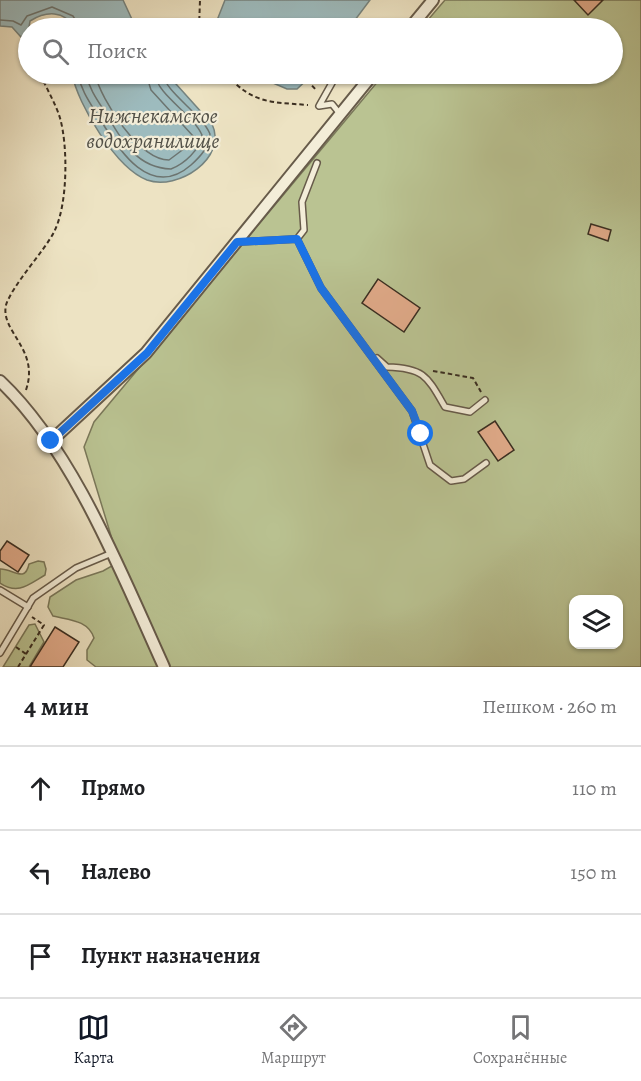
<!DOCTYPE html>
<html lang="ru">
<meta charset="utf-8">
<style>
:root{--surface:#fff;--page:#f6f6f6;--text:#202124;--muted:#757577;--line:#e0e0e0;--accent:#111827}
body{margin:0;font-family:Alegreya,serif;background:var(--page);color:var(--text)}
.controls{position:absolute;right:18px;bottom:18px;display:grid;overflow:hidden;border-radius:12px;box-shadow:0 2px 4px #0004}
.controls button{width:54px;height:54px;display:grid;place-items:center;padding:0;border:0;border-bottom:2px solid var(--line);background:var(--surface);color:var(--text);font:30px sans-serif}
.stop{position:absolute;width:18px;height:18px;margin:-14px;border:4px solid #1a73e8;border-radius:50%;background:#fff}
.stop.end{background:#1a73e8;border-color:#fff;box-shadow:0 2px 6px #0008}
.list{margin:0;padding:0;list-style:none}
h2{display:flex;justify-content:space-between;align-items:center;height:78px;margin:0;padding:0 24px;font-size:26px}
h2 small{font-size:20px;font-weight:400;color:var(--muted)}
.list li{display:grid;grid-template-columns:39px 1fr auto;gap:18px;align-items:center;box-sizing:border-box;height:84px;padding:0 24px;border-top:2px solid var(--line)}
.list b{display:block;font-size:22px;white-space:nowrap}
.list em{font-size:20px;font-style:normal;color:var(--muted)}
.icon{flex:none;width:33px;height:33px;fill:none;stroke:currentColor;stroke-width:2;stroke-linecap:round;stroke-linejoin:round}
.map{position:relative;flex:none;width:641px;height:667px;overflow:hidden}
.search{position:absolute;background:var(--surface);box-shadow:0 2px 4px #0004;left:18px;right:18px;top:18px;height:66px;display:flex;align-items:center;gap:15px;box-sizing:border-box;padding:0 21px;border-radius:33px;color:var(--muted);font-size:22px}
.sheet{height:330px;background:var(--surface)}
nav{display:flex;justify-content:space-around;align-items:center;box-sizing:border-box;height:84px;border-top:2px solid var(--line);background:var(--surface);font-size:16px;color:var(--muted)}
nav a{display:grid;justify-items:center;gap:3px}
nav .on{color:var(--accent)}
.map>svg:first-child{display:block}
.green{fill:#bac392;stroke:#7a785a;stroke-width:1.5;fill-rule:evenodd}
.water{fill:#9dbbbe;stroke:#75837f;stroke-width:1.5}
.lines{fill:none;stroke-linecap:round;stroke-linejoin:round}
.shore{stroke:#6c7470;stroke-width:1.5}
.building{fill:#e1ab8a;stroke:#3a2e21;stroke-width:1.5}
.lane-casing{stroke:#675b4a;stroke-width:8}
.street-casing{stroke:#675b4a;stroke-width:14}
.path{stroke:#3a2e21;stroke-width:2;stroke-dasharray:4.5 3;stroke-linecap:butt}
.lane{stroke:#f3edd8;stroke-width:5}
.street{stroke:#f3edd8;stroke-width:10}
.route{stroke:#1a73e8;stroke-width:8}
.labels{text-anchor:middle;stroke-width:4.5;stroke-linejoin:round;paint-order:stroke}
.water-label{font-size:22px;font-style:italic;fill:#535148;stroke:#f3edd8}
</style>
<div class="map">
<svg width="641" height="667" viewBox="0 0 641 667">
<rect width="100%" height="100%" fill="#ede3c3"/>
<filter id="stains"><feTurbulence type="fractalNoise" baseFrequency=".00333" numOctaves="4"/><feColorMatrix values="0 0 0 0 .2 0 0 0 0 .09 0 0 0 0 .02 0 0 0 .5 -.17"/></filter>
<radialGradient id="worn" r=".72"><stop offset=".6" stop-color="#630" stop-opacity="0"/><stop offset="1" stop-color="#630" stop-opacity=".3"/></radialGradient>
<g class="green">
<path d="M445 0H641V667H96L87 660V650L94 638C88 620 69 620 53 616L48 607 50 597 76 580 103 571 119 562 84 447 94 422 384 74H612V28H421ZM574 600H618V644H574Z"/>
<path d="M38 561 44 562 46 569 45 575C28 585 18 595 0 583V569C12 568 25 584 29 564Z"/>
<polygon points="35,624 44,642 29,667 3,667 29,625"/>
</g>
<g class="water">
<path d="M0 0H123L136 28H75C64 10 46 11 30 21L28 34 21 37 12 27 0 26Z"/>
<polygon points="225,0 370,0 349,28 214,28"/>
<path d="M72 74H167L212 124C228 158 178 191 147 180 116 168 78 105 72 74Z"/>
<polygon points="252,74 313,74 297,89 287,89"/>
</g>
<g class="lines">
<g class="shore">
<polyline points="0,20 13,21 21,25 27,16 52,7 73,16 80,28"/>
<path d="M78 74C81 91 91 104 100 119 119 151 151 200 191 165 201 156 209 147 210 134 201 113 165 92 163 74"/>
<path d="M86 74C89 89 98 101 107 115 122 141 137 168 171 169 184 164 200 150 202 135 193 114 157 95 155 74"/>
<path d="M95 74C101 100 139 160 169 160L185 148 193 136 151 90 146 74"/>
</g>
</g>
<g class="building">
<polygon points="574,0 603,0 588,15"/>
<polygon points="591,224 611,230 608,241 588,234"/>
<polygon points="378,279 420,308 404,332 362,303"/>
<polygon points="495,421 514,450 498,461 478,432"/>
<polygon points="7,541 29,555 18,572 0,560 0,551"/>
<polygon points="55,627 79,642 63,667 30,667"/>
</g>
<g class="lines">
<defs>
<g id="lane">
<polyline points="337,74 319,106 332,104 340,114"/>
<polyline points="297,239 304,230 302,202 317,163"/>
<polyline points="238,242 297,239 321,288 412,411 430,465 451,481 464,479 486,463"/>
<path d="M377 358 387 367C424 368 427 376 445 407L470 412 485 400"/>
<polyline points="0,590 28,607"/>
<polyline points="0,653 33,598 76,568 112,553"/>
</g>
<g id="street">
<polyline points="410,28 433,0"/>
<path d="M0 381C74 451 122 575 164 667"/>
<polyline points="51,441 146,353 373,74"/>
</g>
</defs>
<use href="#lane" class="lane-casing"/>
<use href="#street" class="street-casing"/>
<g class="path">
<polyline points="199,28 200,0"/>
<path d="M226 74C253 104 270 102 308 105"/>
<polyline points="307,80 317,91"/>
<polyline points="433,371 473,378 481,392"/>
<path d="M26 390C40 349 0 332 6 305 13 284 43 253 54 232 68 205 68 146 60 118 56 105 49 93 43 80"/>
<polyline points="16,647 26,654"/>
<polyline points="18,667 44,625 32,617"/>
</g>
<use href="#lane" class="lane"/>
<use href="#street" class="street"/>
</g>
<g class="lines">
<polyline class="route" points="51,441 147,353 237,242 297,239 321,288 412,411 421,434"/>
</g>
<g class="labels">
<g class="water-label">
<text x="153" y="123">Нижнекамское<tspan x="153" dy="25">водохранилище</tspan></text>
</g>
</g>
<rect width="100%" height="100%" filter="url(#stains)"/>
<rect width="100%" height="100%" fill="url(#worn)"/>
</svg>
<div class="controls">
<button><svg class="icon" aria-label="layers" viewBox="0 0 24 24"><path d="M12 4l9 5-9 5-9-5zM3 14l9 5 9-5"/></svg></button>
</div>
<div class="stop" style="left:421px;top:434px"></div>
<div class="stop end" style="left:51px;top:441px"></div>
<div class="search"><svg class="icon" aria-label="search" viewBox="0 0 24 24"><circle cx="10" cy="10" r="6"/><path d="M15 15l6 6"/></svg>Поиск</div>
</div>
<section class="sheet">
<h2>4 мин<small>Пешком · 260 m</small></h2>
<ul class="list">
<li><svg class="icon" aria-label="ahead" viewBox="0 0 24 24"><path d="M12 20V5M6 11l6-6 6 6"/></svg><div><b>Прямо</b></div><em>110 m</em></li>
<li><svg class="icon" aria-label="left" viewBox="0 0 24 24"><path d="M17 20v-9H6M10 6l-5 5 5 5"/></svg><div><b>Налево</b></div><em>150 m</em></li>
<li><svg class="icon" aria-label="arrive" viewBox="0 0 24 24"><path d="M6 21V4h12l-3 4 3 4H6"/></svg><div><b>Пункт назначения</b></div></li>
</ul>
</section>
<nav>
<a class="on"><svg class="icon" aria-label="map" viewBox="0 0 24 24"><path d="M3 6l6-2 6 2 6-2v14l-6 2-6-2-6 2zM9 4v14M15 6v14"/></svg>Карта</a>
<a><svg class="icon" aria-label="directions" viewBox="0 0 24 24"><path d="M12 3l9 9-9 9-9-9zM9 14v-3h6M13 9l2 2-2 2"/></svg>Маршрут</a>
<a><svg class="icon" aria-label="saved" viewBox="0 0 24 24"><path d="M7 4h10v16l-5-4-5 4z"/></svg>Сохранённые</a>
</nav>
